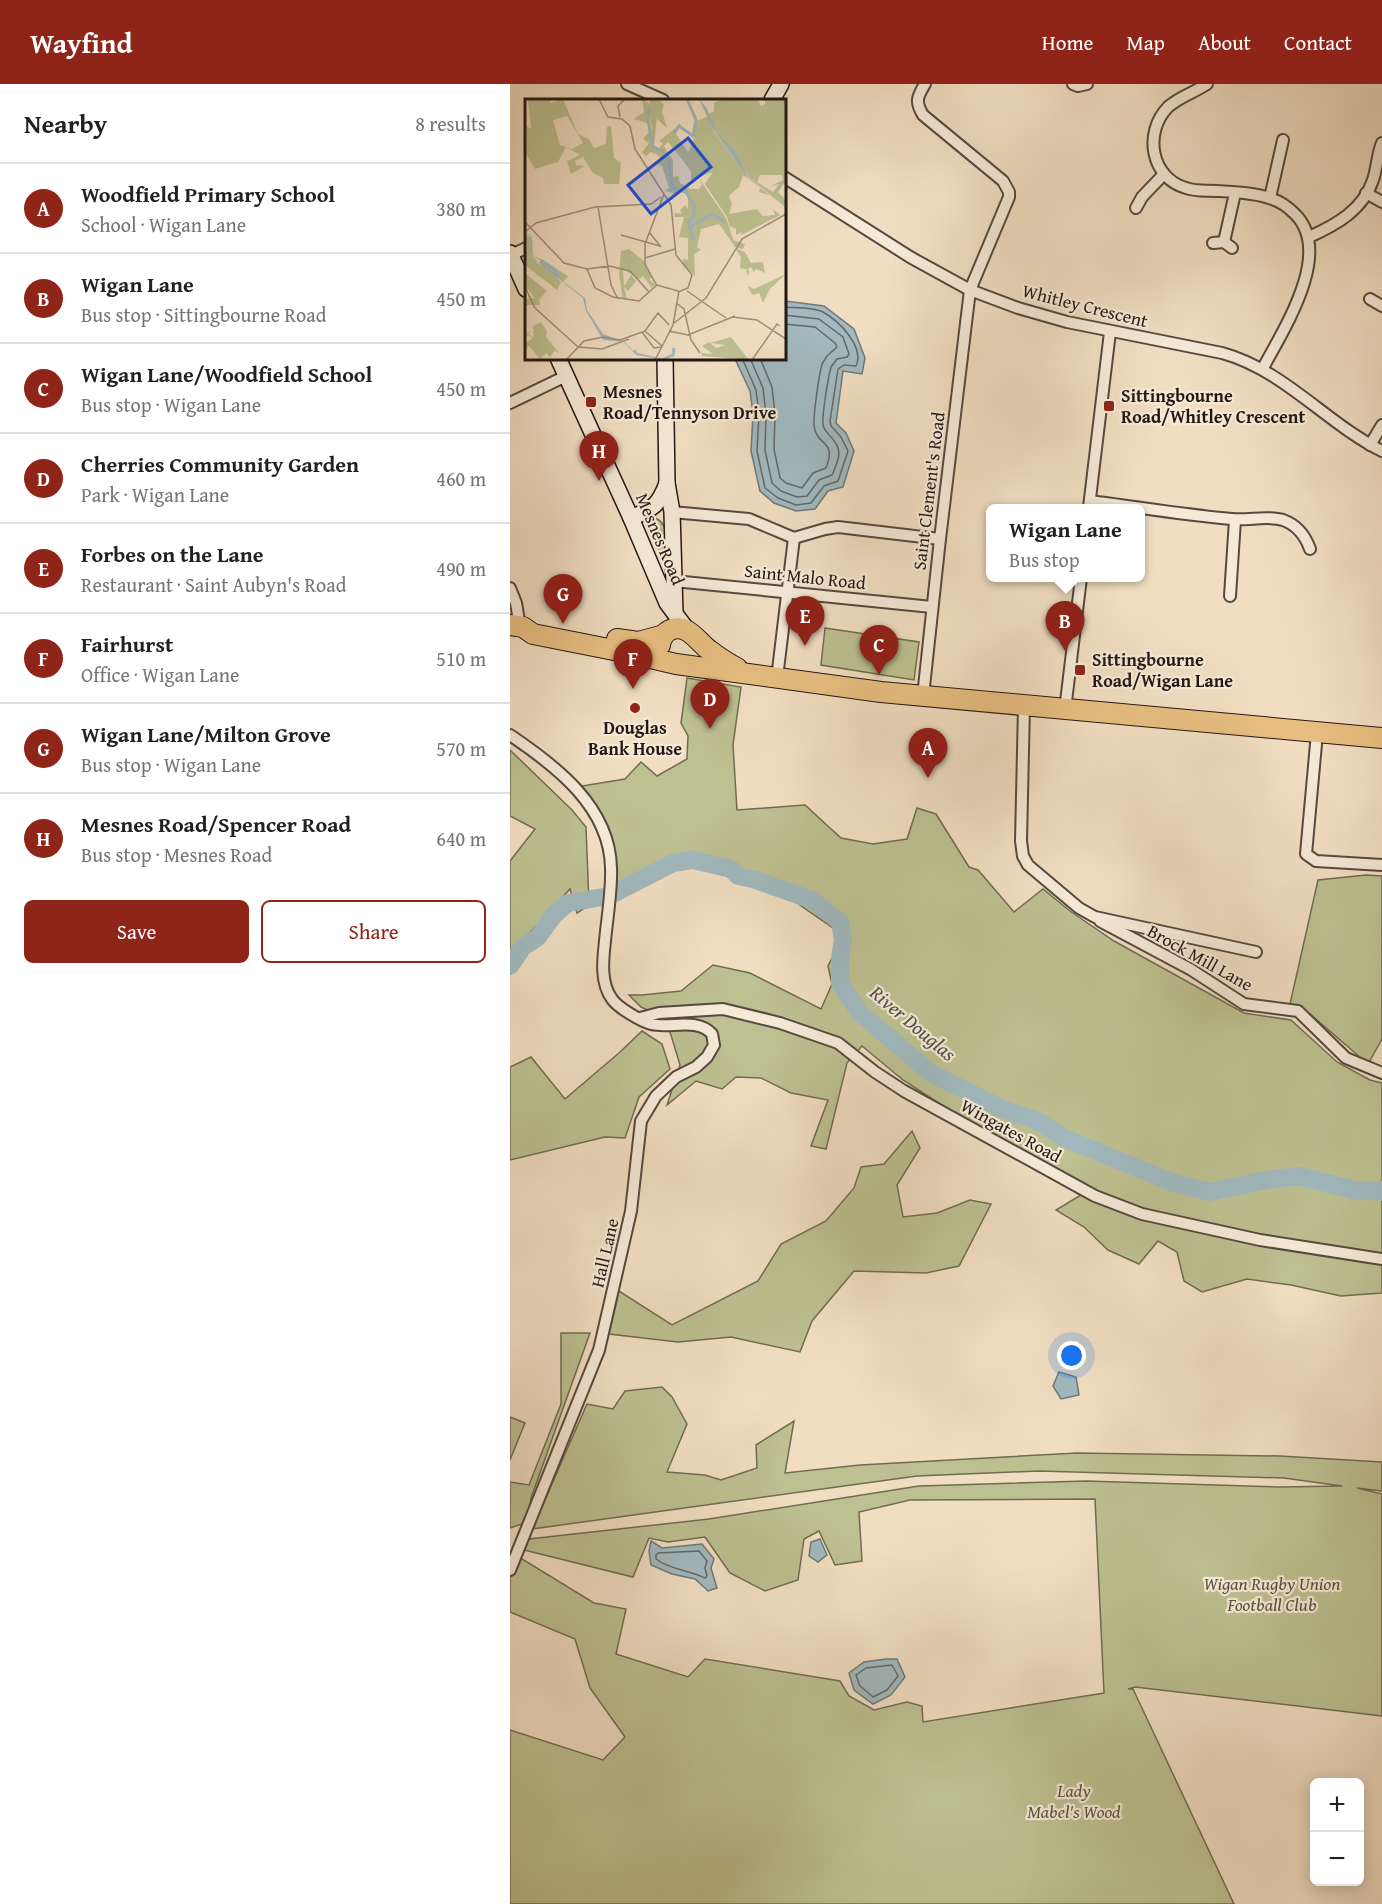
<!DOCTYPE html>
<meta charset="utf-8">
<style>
:root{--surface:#fff;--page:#f2f2f2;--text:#202124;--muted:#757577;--line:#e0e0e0;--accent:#8f2418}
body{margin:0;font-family:"Gentium Book Plus",serif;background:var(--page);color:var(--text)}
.controls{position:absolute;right:18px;bottom:18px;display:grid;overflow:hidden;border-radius:9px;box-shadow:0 3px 15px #0003}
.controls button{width:54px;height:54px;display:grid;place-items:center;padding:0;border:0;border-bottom:2px solid var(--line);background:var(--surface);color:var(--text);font:30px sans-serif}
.you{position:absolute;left:562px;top:1272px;width:21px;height:21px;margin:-15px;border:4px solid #fff;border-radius:50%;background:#1a73e8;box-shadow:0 0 0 9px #1a73e833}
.badge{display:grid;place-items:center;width:39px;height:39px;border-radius:50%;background:var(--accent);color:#fff;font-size:20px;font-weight:700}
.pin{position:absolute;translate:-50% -50px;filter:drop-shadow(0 2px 3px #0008)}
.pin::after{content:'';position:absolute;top:32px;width:21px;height:18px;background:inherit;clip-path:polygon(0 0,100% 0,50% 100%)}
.popup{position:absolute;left:476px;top:420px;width:159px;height:78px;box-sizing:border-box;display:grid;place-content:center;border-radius:9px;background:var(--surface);filter:drop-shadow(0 2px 4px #0005);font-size:20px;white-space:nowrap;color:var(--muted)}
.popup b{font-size:22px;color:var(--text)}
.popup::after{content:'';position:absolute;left:50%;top:100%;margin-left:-12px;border:12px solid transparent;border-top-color:var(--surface)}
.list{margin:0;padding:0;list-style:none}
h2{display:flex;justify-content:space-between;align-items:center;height:78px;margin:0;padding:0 24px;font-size:26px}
h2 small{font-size:20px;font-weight:400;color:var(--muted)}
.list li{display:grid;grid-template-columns:39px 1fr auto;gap:18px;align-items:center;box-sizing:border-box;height:90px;padding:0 24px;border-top:2px solid var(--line)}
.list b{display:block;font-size:22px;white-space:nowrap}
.list p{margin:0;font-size:20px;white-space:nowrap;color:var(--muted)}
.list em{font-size:20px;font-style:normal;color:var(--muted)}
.actions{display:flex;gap:12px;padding:18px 24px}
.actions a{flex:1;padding:14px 0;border:2px solid var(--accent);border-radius:9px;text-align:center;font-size:21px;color:var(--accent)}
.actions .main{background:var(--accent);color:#fff}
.map{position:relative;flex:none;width:872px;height:1820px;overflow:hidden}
header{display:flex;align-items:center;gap:36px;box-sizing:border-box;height:84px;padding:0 30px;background:var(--accent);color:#fff}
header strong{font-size:28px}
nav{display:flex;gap:33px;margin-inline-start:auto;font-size:21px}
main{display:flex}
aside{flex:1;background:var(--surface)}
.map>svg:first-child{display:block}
.green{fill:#bdc091;stroke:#706c52;stroke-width:1.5}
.water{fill:#a1b9bf;stroke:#6f787a;stroke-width:1.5}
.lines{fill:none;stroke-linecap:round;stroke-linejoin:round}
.shore{stroke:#626869;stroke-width:1.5}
.river{stroke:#a1b9bf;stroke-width:18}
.street-casing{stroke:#56493f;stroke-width:14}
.secondary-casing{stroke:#231713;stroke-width:18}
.highway-casing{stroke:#231713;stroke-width:22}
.street{stroke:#f6ead7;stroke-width:10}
.secondary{stroke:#f6ead7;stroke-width:15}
.highway{stroke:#e8bf81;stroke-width:20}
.poi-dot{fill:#8f2418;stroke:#f6ead7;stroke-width:2}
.labels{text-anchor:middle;stroke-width:4.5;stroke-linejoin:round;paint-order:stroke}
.street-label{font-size:18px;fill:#231713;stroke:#f6ead7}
.poi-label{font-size:18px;font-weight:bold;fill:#231713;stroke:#f6ead7;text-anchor:start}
.park-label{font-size:18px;font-style:italic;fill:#59523f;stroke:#f6ead7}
.water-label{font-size:20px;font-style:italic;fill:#4f504f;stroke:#f6ead7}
.inset-river{fill:none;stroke:#a1b9bf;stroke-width:3}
.inset-road{fill:none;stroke:#9f8e7c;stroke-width:1.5}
.view{fill:#1d4ed8;fill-opacity:0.15;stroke:#1d4ed8;stroke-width:3}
.inset-edge{fill:none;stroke:#231713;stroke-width:3}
</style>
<header>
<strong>Wayfind</strong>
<nav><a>Home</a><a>Map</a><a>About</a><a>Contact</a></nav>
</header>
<main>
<aside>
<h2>Nearby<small>8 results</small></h2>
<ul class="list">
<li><span class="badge">A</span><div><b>Woodfield Primary School</b><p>School · Wigan Lane</p></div><em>380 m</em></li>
<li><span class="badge">B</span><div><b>Wigan Lane</b><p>Bus stop · Sittingbourne Road</p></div><em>450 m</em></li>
<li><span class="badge">C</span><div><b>Wigan Lane/Woodfield School</b><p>Bus stop · Wigan Lane</p></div><em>450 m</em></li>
<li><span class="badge">D</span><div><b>Cherries Community Garden</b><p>Park · Wigan Lane</p></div><em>460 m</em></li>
<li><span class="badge">E</span><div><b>Forbes on the Lane</b><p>Restaurant · Saint Aubyn's Road</p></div><em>490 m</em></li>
<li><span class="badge">F</span><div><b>Fairhurst</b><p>Office · Wigan Lane</p></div><em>510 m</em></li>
<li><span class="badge">G</span><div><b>Wigan Lane/Milton Grove</b><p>Bus stop · Wigan Lane</p></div><em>570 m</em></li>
<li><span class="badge">H</span><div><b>Mesnes Road/Spencer Road</b><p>Bus stop · Mesnes Road</p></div><em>640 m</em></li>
</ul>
<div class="actions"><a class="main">Save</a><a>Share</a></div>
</aside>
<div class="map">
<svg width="872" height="1820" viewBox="0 0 872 1820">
<rect width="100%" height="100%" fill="#f1dec2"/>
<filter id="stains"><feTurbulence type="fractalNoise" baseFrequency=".00333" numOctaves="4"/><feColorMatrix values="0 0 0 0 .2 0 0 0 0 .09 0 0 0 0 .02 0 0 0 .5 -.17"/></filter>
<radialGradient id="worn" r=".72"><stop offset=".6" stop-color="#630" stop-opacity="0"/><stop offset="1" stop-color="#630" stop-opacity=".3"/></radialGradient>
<g class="green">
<path d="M141 433C163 436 157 468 158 485L135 437Z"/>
<polygon points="315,544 409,558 404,596 311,581"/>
<polygon points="177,594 231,603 223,661 227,726 295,721 331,754 363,760 397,755 407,724 426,730 459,783 468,786 504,828 533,805 560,827 604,857 734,929 781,936 827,978 860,996 872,999 872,1209 831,1212 781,1201 737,1195 692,1208 674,1197 667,1168 648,1157 629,1180 598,1166 574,1143 546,1126 571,1111 562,1095 444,1029 393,996 352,962 337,979 316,1065 301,1062 318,1016 281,1009 251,994 226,993 212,1005 186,997 157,1021 170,981 161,951 153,933 131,923 119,911 132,911 171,907 203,881 240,889 311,925 322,900 318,882 333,851 268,806 185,783 175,784 103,801 95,738 72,702 115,695 131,678 147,692 177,675 178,652 171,639"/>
<polygon points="0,666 62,726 76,743 79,821 67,829 60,805 0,870 0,777 25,745 0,732"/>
<polygon points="856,791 872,792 872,955 858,980 800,930 780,920 808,796"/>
<polygon points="132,947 152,960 160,985 129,1013 115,1054 95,1053 0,1076 0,983 21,973 55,1015 110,968"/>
<polygon points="402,1047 410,1064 387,1101 393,1133 427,1129 460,1116 481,1120 449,1182 416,1189 344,1187 302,1237 290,1268 221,1253 168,1258 99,1250 109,1207 162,1241 248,1197 271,1160 316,1137 344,1104 351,1083 374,1080"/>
<polygon points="51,1249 80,1249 21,1414 18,1438 0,1444 0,1398 19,1401 51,1320"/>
<polygon points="152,1303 162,1313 177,1340 157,1388 195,1391 211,1396 247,1384 246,1361 284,1337 275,1389 350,1381 567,1369 770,1372 872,1378 872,1407 847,1404 872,1410 872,1632 625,1603 618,1605 623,1605 724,1820 0,1820 0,1646 93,1676 115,1653 80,1604 65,1555 0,1528 0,1494 9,1473 84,1519 116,1525 106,1570 178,1593 195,1575 330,1597 339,1612 364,1626 397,1618 412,1622 413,1638 594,1609 585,1415 400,1416 349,1428 352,1477 325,1481 309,1447 294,1455 288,1496 255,1507 220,1489 195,1453 158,1458 139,1454 123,1493 14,1466 19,1455 199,1435 409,1402 576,1397 769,1403 832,1402 774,1394 529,1387 407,1392 22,1445 77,1320 103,1325 115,1307"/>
<polygon points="0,1333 15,1339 0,1376"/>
</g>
<g class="water">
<polygon points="275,217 314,222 344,245 355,274 352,290 333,287 326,339 336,349 344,367 333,403 318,407 305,425 286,427 264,419 250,407 241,367 243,330 240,307 225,275 274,274"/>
<polygon points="549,1288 566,1293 569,1311 551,1315 543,1302"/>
<polygon points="310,1455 317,1471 308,1478 299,1472 301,1458"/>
<polygon points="141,1457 152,1464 192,1460 204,1475 201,1484 207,1504 198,1507 185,1495 162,1490 141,1481 139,1467"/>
<polygon points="376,1575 387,1575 395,1593 381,1611 363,1620 344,1606 339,1589 354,1578"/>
</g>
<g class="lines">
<g class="shore">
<path d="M232 274 246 306 249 330 247 367 255 404 268 414 286 421 301 419 314 402 328 397 338 367 331 353 321 342 320 337 328 285 334 281 346 282C355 263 329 237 313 228 303 223 286 224 274 223"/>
<path d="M240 274 253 304 256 330 255 366 262 399 271 407 287 413 297 412 309 396 322 391C329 375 334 366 320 352 317 348 313 345 313 340 312 331 318 294 321 283L327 275 337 273 339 270 333 253 309 235 274 231"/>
<path d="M250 274 262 303 265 330 264 365 270 394 276 399 292 404 303 389 316 384C327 355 307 363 304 342 303 332 309 291 312 280L317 272 327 263 325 259 305 243 274 240"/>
<path d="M189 1467 197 1477 195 1484 197 1492 195 1494C180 1486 160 1486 146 1475V1471L148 1469Z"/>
<polygon points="382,1581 388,1592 377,1606 363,1613 350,1602 346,1591 356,1584"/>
</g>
<polyline class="river" points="0,882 13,863 28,853 43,832 58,819 99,812 163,779 183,776 221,785 228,792 243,795 302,816 330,838 333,856 330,874 330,899 349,928 421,989 492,1025 528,1037 552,1053 661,1098 700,1108 756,1096 789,1092 848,1107 870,1106 872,1108"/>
<defs>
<g id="street">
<polyline points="117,0 153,16"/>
<polyline points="563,0 568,2 577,0"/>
<path d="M697 0C685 8 669 13 658 23 633 49 641 94 676 104 687 108 697 106 708 107 725 108 746 109 762 115 772 118 778 123 785 130 824 169 773 246 753 284"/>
<path d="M274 93 400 173 460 206 508 224 557 238 712 269C774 286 816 339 872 367"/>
<polyline points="856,109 872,118"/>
<polyline points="760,114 773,56"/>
<polyline points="626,124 632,113 654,90"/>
<path d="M799 153C826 141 853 126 863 96 867 84 867 71 872 59"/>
<polyline points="714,158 725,109"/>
<polyline points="703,159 714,158 722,164"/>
<polyline points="1,171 16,164"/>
<polyline points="860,215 872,222"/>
<polyline points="0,319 56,292"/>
<polyline points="860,361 872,341"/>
<path d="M580 417C627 423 675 431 722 435 738 437 757 431 773 436 787 441 795 451 800 465"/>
<polyline points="579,423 600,248"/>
<polyline points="162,428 239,435 284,454 315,445 328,443 430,455"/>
<polyline points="164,497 422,523"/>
<polyline points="0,504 6,519 10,543"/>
<polyline points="720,512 725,436"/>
<polyline points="267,594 284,454"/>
<path d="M413 612 430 455 460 206 499 113V108L493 97 413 31C405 18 407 13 415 0"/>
<polyline points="514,622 511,757 513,772 518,781 569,824 585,833 746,868"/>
<polyline points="555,626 571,494"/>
<polyline points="807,649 796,770 806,777 872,781"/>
<path d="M0 651C46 682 100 723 101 784 102 806 97 835 95 857 93 875 90 899 102 915 108 924 131 937 141 940 160 945 187 933 202 950L204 961 197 973 186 983 166 993 146 1012 131 1037 121 1127 89 1266 0 1486"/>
<polyline points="590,837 680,885 734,920 788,927 836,974 872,989"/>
<polyline points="130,934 149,929 213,925 270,939 328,959 365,988 394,1007 585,1112 632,1130 750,1156 872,1175"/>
</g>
<g id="secondary">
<polyline points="262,16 271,0"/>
<polyline points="0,169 16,205"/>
<polyline points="48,274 121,434 157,519 178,547"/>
<polyline points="155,274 157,399 162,428 165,529"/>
<path d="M121 434C142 425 149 422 157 399"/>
</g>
<g id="highway">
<polyline points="0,541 13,543 23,550 119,569 166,580 371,608 872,654"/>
<polyline points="107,555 128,558 154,551"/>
<path d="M150 561C151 554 154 549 160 546 177 538 188 558 199 566 208 573 217 579 227 584"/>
</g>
</defs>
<use href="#street" class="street-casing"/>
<use href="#secondary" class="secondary-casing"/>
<use href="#highway" class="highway-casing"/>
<use href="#street" class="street"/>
<use href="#secondary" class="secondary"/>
<use href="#highway" class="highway"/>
</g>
<g class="poi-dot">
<rect x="75" y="312" width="12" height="12" rx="3"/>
<rect x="593" y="316" width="12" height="12" rx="3"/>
<rect x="564" y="580" width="12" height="12" rx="3"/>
<circle cx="125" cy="624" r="6"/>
</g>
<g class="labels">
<g class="street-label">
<text transform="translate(575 222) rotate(14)" y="6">Whitley Crescent</text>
<text transform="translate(419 407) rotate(-83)" y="6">Saint Clement's Road</text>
<text transform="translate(150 455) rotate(67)" y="6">Mesnes Road</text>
<text transform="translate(295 493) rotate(6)" y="6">Saint Malo Road</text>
<text transform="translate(690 874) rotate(29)" y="6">Brock Mill Lane</text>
<text transform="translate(501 1047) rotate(29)" y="6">Wingates Road</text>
<text transform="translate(95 1169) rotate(-77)" y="6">Hall Lane</text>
</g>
<g class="poi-label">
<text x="93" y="314">Mesnes<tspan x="93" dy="21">Road/Tennyson Drive</tspan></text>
<text x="611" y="318">Sittingbourne<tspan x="611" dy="21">Road/Whitley Crescent</tspan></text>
<text x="582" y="582">Sittingbourne<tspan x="582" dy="21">Road/Wigan Lane</tspan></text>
<text x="125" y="650" text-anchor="middle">Douglas<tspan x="125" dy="21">Bank House</tspan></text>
</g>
<g class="park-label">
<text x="762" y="1506">Wigan Rugby Union<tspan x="762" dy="21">Football Club</tspan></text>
<text x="564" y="1713">Lady<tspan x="564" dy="21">Mabel's Wood</tspan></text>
</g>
<g class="water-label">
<text transform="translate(403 939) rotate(40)" y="7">River Douglas</text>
</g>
</g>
<g transform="translate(15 15)">
<rect width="261" height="261" fill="#f1dec2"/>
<path d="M3 0H26L25 4 38 0 53 35 64 40 69 49 81 45 82 28 86 27 89 59 96 64 94 85H79L78 79 68 74 58 58 50 62 51 66 60 67 46 75 42 62 55 56 41 48 33 63 10 70 0 53V26L6 30ZM42 17 58 44 47 50 35 46 28 21ZM117 0 125 5 124 0H133L139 6 137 12 142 29 132 20 133 5 129 48 134 50 138 44 134 42 153 27 168 37 172 22 183 17 189 33 210 61 215 64 189 30 184 15 189 12V4L196 0H233L236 7 241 4 238 0H261V82L253 93 260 100V108L224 78 216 64 222 78 244 96 234 93 235 89 218 76 214 88 204 97 207 105 204 115 232 110 238 117 250 116 248 110 255 116 216 136 217 133 211 136V130L205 127 208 141 220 145 218 150 210 148 194 125 176 130 172 148 176 151 169 155 170 177 159 166 158 172V160L163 161V139L154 138 159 118H149L150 114 157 115 155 111 160 106 163 110V97L159 93 150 95 147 102 148 94 140 92 144 89 137 67 128 64 136 60 133 56 126 53 121 57 117 53 124 44 118 40 124 33 126 36 127 28 124 18 122 24 109 20 119 13ZM154 28 170 38 163 53 151 35ZM143 43 166 72V81L174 80 177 86 174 90H165L155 84 153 77 148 78V61L139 47ZM188 73 180 85 202 118 210 146 201 119 173 78ZM235 76H257L258 81 246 87 254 85 248 93 232 83ZM0 134 5 138 6 156 12 164 25 171 7 155 43 177 38 183 31 173 25 171 36 183 32 191 0 166ZM210 149 220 153 226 164 238 163 240 174 231 170 229 173 226 168 221 171H224L223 178 221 170 215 169 216 158ZM104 150 119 162 127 178 124 181 130 185 127 189 118 177 114 180 98 170 99 187 106 176 111 182 103 192 99 188 102 201 98 200 94 176 96 152ZM0 174 22 192 14 201 15 206H0V200L10 199 0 187ZM261 175 245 190 238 204 234 194 228 196 225 192 223 187 229 190ZM16 223 22 232 21 238 34 254 29 252 25 258 21 254 15 260 4 247 1 250 0 244 8 239 3 236 1 238 2 234 6 232 3 235 9 238 8 227ZM206 238 224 261 177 257 176 254 188 255 177 247 184 243 191 249 201 246 185 244Z" fill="#bdc091" fill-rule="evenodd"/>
<path d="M174 0 181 8 188 23 189 22 190 32 211 53 223 77 261 109 222 77 189 32ZM0 130 7 139 8 157 14 164 17 160 32 170 36 181 60 199 62 211 78 235 100 243 108 252 111 250 112 254 135 259 141 261 111 256 99 243 78 241 61 212 58 199 10 161 6 155 5 138Z" fill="#a1b9bf"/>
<path class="inset-river" d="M125 9 122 16 128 48 138 52 144 63 147 89 161 93 169 107V117L163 124 169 141M149 35 154 27 168 37 171 21 162 0M165 128 187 115 200 123M137 261 148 256 149 249"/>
<path class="inset-road" d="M74 0 83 18 97 20 105 27 110 50 146 106 151 156 167 176 163 189 153 193M95 18 93 7 100 0M73 108 86 186 93 200M0 123 39 164 62 170 84 167 105 172 124 193 132 186 153 192M0 133 11 124 70 108 126 105 136 98M124 133 136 148M96 136 135 147M120 159 150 150M62 170 70 189 88 198 114 202 124 193M132 187 120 165V145L139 95M0 188 10 209 53 248M162 192 201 219M151 204 159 210 166 241 175 254M207 218 232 221 261 240M149 224 181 199 217 140 261 115M120 232 133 214 144 226M144 232 163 236 210 217M117 233 129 249 137 248M54 248 77 250 104 240M41 261 59 242 78 238 95 241 120 232 137 247M130 261 148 226 154 192M227 261 252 225 255 227"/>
<path class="view" d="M163 39 186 68 126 115 103 86Z"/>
<rect width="261" height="261" class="inset-edge"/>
</g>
<rect width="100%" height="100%" filter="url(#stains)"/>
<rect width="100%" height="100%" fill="url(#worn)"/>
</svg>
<div class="controls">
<button>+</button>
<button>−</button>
</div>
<div class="you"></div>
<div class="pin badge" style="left:418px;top:694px">A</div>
<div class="pin badge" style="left:555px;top:567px">B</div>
<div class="popup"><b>Wigan Lane</b>Bus stop</div>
<div class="pin badge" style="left:369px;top:591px">C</div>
<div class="pin badge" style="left:200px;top:645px">D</div>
<div class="pin badge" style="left:295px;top:562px">E</div>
<div class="pin badge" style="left:123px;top:605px">F</div>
<div class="pin badge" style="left:53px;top:540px">G</div>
<div class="pin badge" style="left:89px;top:397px">H</div>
</div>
</main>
